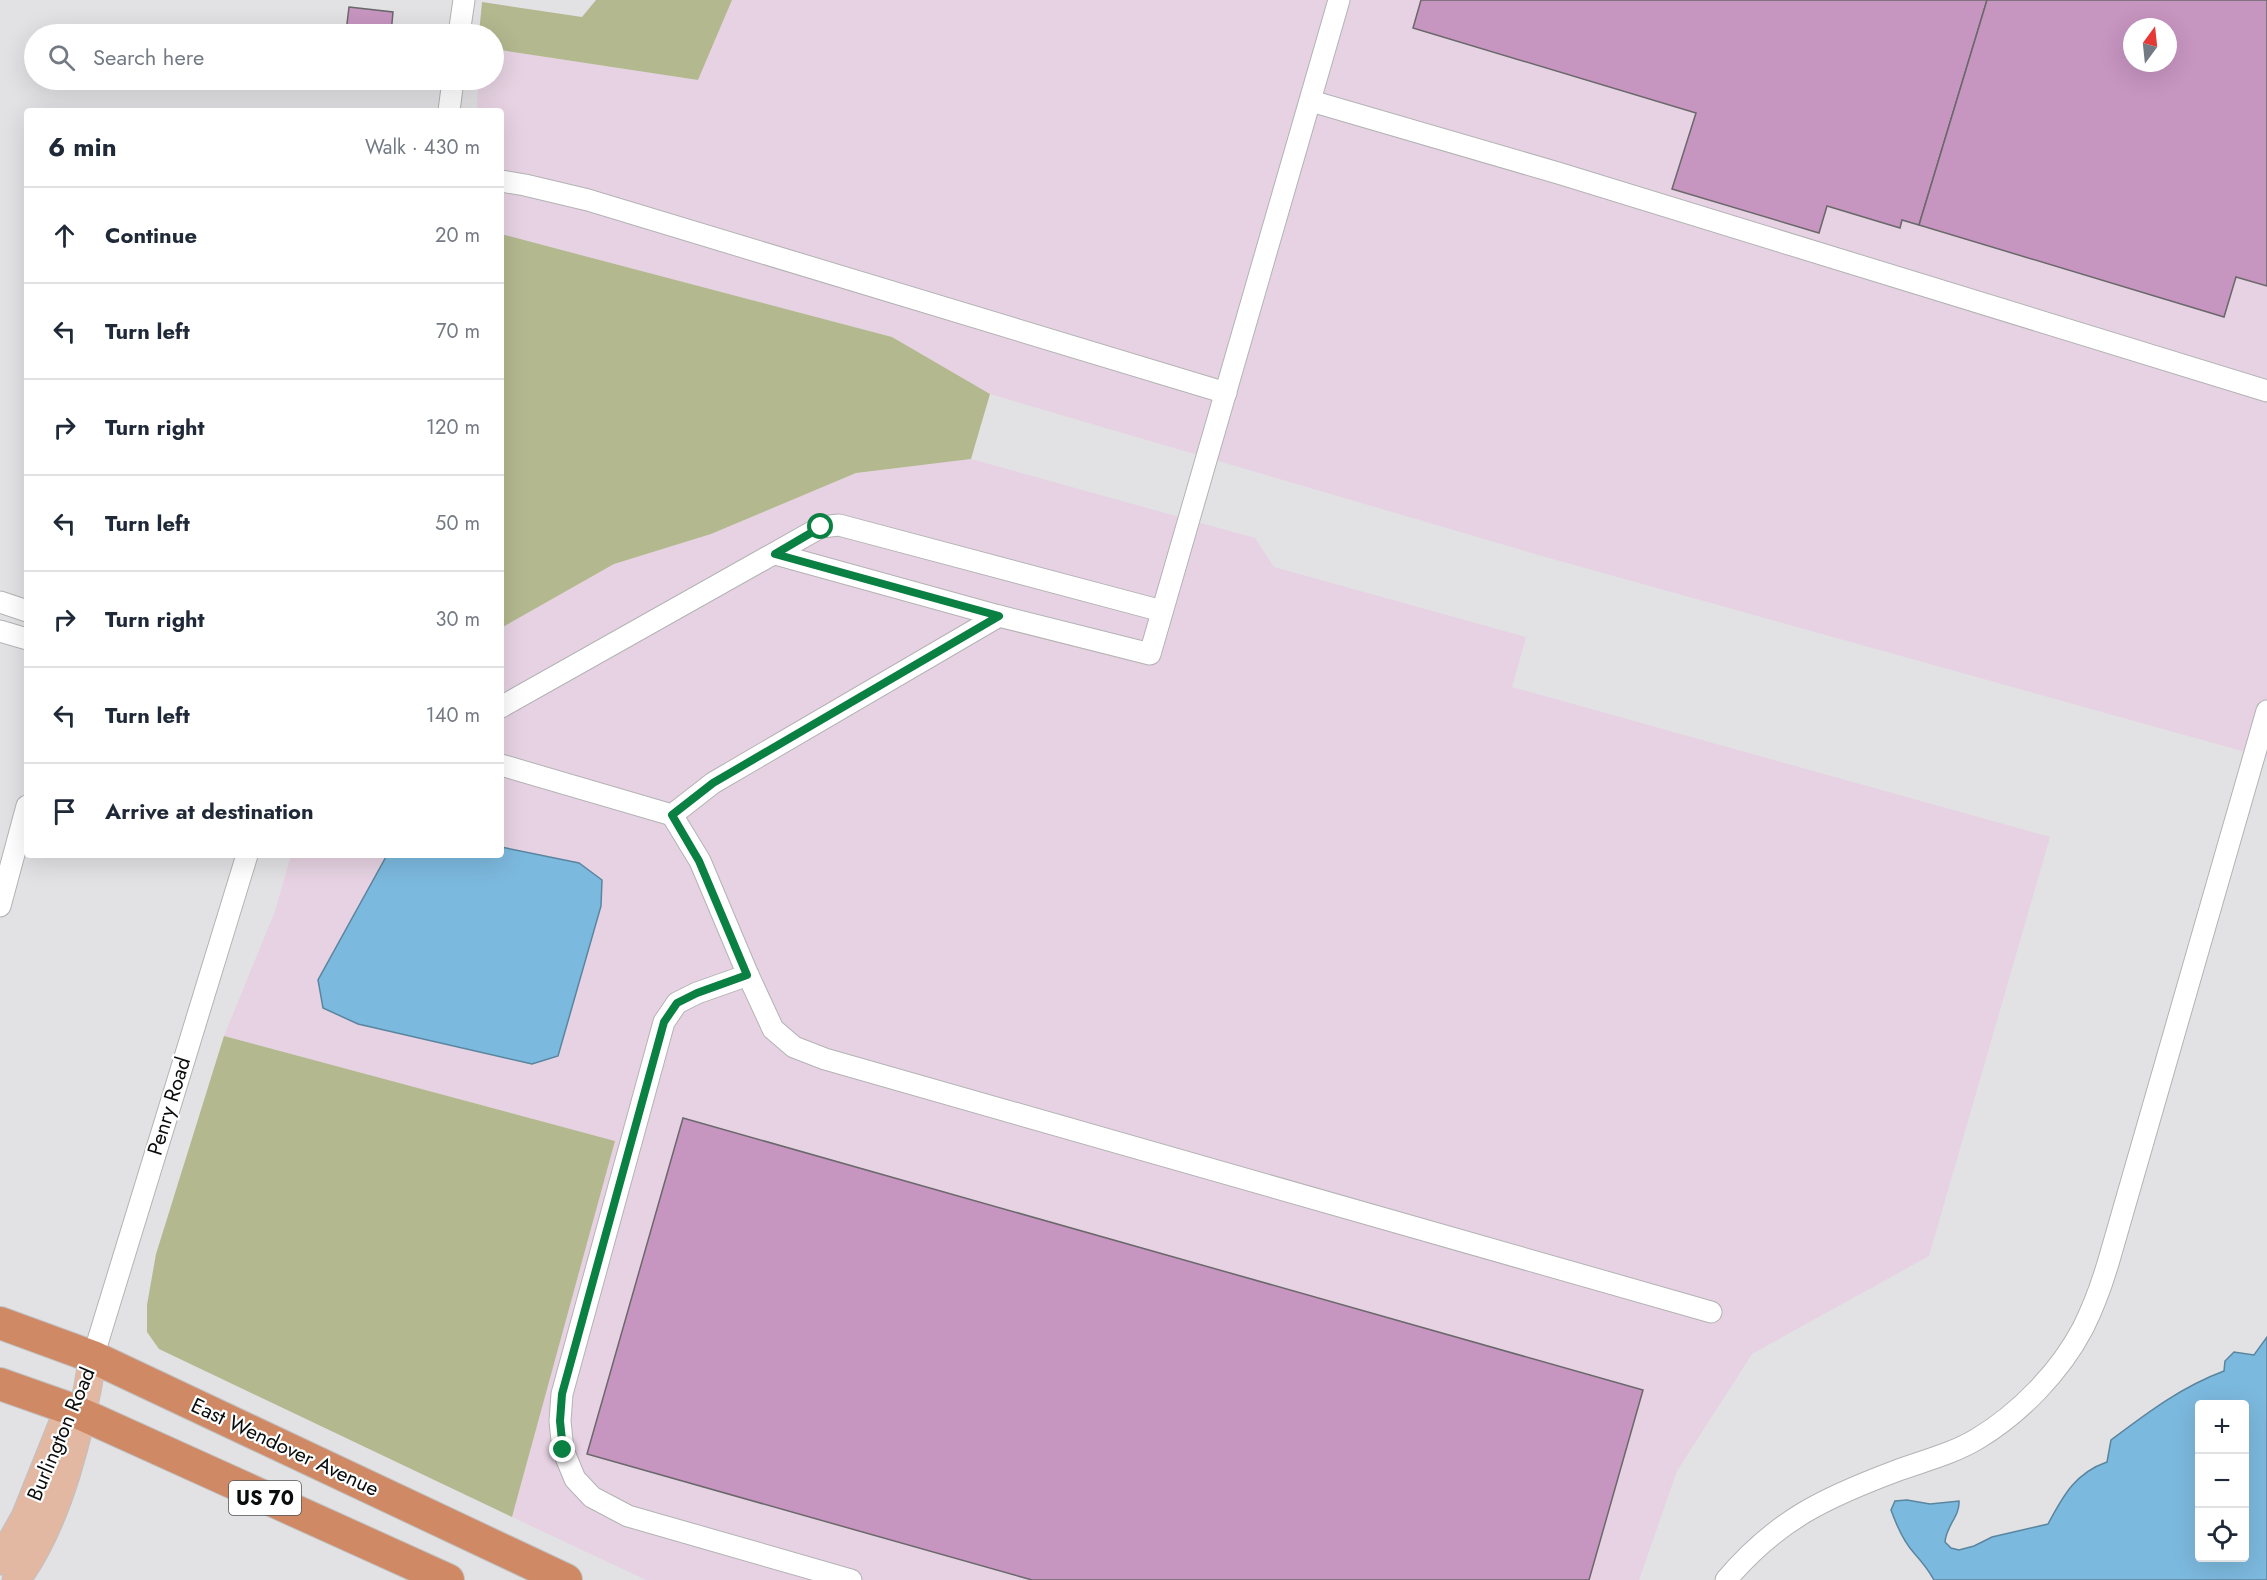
<!DOCTYPE html>
<meta charset="utf-8">
<style>
:root{--surface:#fff;--page:#f6f6f7;--text:#1f2937;--muted:#747a83;--line:#e0e1e3}
body{margin:0;font-family:Jost,sans-serif;background:var(--page);color:var(--text)}
.controls{position:absolute;right:18px;bottom:18px;display:grid;overflow:hidden;border-radius:6px;box-shadow:0 6px 24px #0002}
.controls button{width:54px;height:54px;display:grid;place-items:center;padding:0;border:0;border-bottom:2px solid var(--line);background:var(--surface);color:var(--text);font:30px sans-serif}
.compass{position:absolute;left:2123px;top:18px;width:54px;height:54px;border-radius:50%;background:var(--surface);box-shadow:0 6px 24px #0002;rotate:15deg}
.stop{position:absolute;width:18px;height:18px;margin:-14px;border:4px solid #0b8043;border-radius:50%;background:#fff}
.stop.end{background:#0b8043;border-color:#fff;box-shadow:0 2px 6px #0008}
.list{margin:0;padding:0;list-style:none}
h2{display:flex;justify-content:space-between;align-items:center;height:78px;margin:0;padding:0 24px;font-size:26px}
h2 small{font-size:20px;font-weight:400;color:var(--muted)}
.list li{display:grid;grid-template-columns:39px 1fr auto;gap:18px;align-items:center;box-sizing:border-box;height:96px;padding:0 24px;border-top:2px solid var(--line)}
.list b{display:block;font-size:22px;white-space:nowrap}
.list em{font-size:20px;font-style:normal;color:var(--muted)}
.icon{flex:none;width:33px;height:33px;fill:none;stroke:currentColor;stroke-width:2;stroke-linecap:round;stroke-linejoin:round}
.map{position:relative;flex:none;width:2267px;height:1580px;overflow:hidden}
.search{position:absolute;background:var(--surface);box-shadow:0 6px 24px #0002;left:24px;top:24px;width:480px;height:66px;display:flex;align-items:center;gap:15px;box-sizing:border-box;padding:0 21px;border-radius:33px;color:var(--muted);font-size:22px}
.panel{position:absolute;background:var(--surface);box-shadow:0 6px 24px #0002;left:24px;top:108px;width:480px;height:750px;border-radius:6px}
.map>svg:first-child{display:block}
.industrial{fill:#e6d2e2;fill-rule:evenodd}
.green{fill:#b3b88f}
.water{fill:#7cb9de;stroke:#5a859f;stroke-width:1.5;fill-rule:evenodd}
.building{fill:#c695c0;stroke:#6a686a;stroke-width:1.5;fill-rule:evenodd}
.lines{fill:none;stroke-linecap:round;stroke-linejoin:round}
.minor-casing{stroke:#b3b3b5;stroke-width:23}
.major-casing{stroke:#c0c0c0;stroke-width:29}
.highway-casing{stroke:#c0c0c0;stroke-width:34}
.minor{stroke:#fff;stroke-width:21}
.major{stroke:#e2b8a3;stroke-width:27}
.highway{stroke:#cf8965;stroke-width:32}
.route{stroke:#0b8043;stroke-width:8}
.labels{text-anchor:middle;stroke-width:4.5;stroke-linejoin:round;paint-order:stroke}
.shield{fill:#fff;stroke:#545555;stroke-width:1.5}
.shield-label{font-size:20px;font-weight:bold;fill:#0b0c0c}
.street-label{font-size:21px;fill:#0b0c0c;stroke:#fff}
</style>
<div class="map">
<svg width="2267" height="1580" viewBox="0 0 2267 1580">
<rect width="100%" height="100%" fill="#e2e2e5"/>
<g class="industrial">
<path d="M732 0H2267V758L1542 556 990 394 892 337 501 234V111H477L478 80H494V49L698 80ZM2132 27H2168V63H2132Z"/>
<polygon points="971,459 1255,538 1274,567 1526,637 1512,687 2050,837 1929,1256 1752,1354 1677,1471 1639,1580 646,1580 512,1517 615,1141 224,1036 275,911 291,855 501,855 501,628 614,564 711,534 856,473"/>
</g>
<g class="green">
<polygon points="596,0 732,0 698,80 494,49 494,34 479,34 482,2 582,17"/>
<polygon points="501,234 892,337 990,394 971,459 856,473 711,534 614,564 501,628"/>
<polygon points="224,1036 615,1141 512,1517 159,1349 147,1332 147,1305 156,1254"/>
</g>
<g class="water">
<polygon points="501,847 579,863 602,880 601,906 558,1056 532,1064 358,1024 323,1008 318,980 387,855 501,855"/>
<path d="M2267 1337V1580H1934C1928 1569 1922 1562 1914 1553 1904 1542 1896 1524 1891 1510L1895 1501 1907 1500 1930 1504 1959 1501C1960 1516 1946 1526 1945 1542L1951 1548 1959 1550 1974 1546 1992 1537 2048 1524C2063 1496 2075 1473 2107 1462L2111 1440C2147 1413 2181 1387 2224 1371L2225 1361 2234 1352 2254 1355ZM2200 1404H2244V1558H2200Z"/>
</g>
<g class="building">
<polygon points="1421,0 1987,0 1919,225 1902,220 1900,228 1827,206 1819,233 1672,189 1696,113 1413,28"/>
<path d="M1987 0H2267V286L2236 277 2224 317 1919 225ZM2132 27H2168V63H2132Z"/>
<polygon points="349,7 393,12 391,34 346,32"/>
<polygon points="683,1118 1643,1390 1589,1580 1032,1580 587,1454"/>
</g>
<g class="lines">
<defs>
<g id="minor">
<polyline points="459,34 464,0"/>
<polyline points="1311,101 1558,173 2267,391"/>
<polyline points="449,111 453,80"/>
<polyline points="501,181 525,185 588,200 1226,393"/>
<polyline points="775,554 999,616 1150,654 1339,0"/>
<polyline points="0,602 27,611"/>
<polyline points="0,631 27,639"/>
<polyline points="501,707 821,527 839,525 1162,611"/>
<polyline points="501,765 672,815 713,783 999,616"/>
<polyline points="672,815 700,861 748,975 773,1029 794,1047 825,1059 1711,1312"/>
<polyline points="0,906 27,806"/>
<polyline points="748,975 697,993 677,1003 664,1022 562,1394 560,1421 563,1450 575,1479 592,1497 628,1516 851,1580"/>
<polyline points="93,1357 247,855"/>
<path d="M1726 1580C1777 1520 1824 1498 1896 1471 1923 1461 1952 1454 1977 1439 2019 1414 2060 1372 2083 1328 2094 1306 2102 1284 2109 1260L2267 711"/>
</g>
<g id="major">
<polyline points="0,1561 25,1517 64,1420"/>
<path d="M16 1580C59 1524 82 1426 93 1357"/>
</g>
<g id="highway">
<polyline points="0,1323 93,1357 566,1580"/>
<polyline points="0,1384 68,1408 448,1580"/>
</g>
</defs>
<use href="#minor" class="minor-casing"/>
<use href="#major" class="major-casing"/>
<use href="#highway" class="highway-casing"/>
<use href="#minor" class="minor"/>
<use href="#major" class="major"/>
<use href="#highway" class="highway"/>
</g>
<g class="lines">
<polyline class="route" points="563,1450 560,1421 562,1394 664,1022 677,1003 697,993 747,975 699,861 672,815 713,783 999,616 775,554 821,527"/>
</g>
<g class="labels">
<rect class="shield" x="229" y="1481" width="72" height="34" rx="4.5"/>
<g class="shield-label">
<text x="265" y="1505">US 70</text>
</g>
<g class="street-label">
<text transform="translate(169 1106) rotate(-73)" y="7">Penry Road</text>
<text transform="translate(61 1434) rotate(-67)" y="7">Burlington Road</text>
<text transform="translate(285 1447) rotate(25)" y="7">East Wendover Avenue</text>
</g>
</g>
</svg>
<div class="controls">
<button>+</button>
<button>−</button>
<button><svg class="icon" aria-label="locate" viewBox="0 0 24 24"><circle cx="12" cy="12" r="6"/><path d="M12 2v4M12 18v4M2 12h4M18 12h4"/></svg></button>
</div>
<svg class="compass" viewBox="-18 -18 36 36"><path d="M0-13l5 13h-10z" fill="#e53935"/><path d="M0 13l5-13h-10z" fill="#747a83"/></svg>
<div class="stop" style="left:821px;top:527px"></div>
<div class="stop end" style="left:563px;top:1450px"></div>
<div class="search"><svg class="icon" aria-label="search" viewBox="0 0 24 24"><circle cx="10" cy="10" r="6"/><path d="M15 15l6 6"/></svg>Search here</div>
<section class="panel">
<h2>6 min<small>Walk · 430 m</small></h2>
<ul class="list">
<li><svg class="icon" aria-label="ahead" viewBox="0 0 24 24"><path d="M12 20V5M6 11l6-6 6 6"/></svg><div><b>Continue</b></div><em>20 m</em></li>
<li><svg class="icon" aria-label="left" viewBox="0 0 24 24"><path d="M17 20v-9H6M10 6l-5 5 5 5"/></svg><div><b>Turn left</b></div><em>70 m</em></li>
<li><svg class="icon" aria-label="right" viewBox="0 0 24 24"><path d="M7 20v-9h11M14 6l5 5-5 5"/></svg><div><b>Turn right</b></div><em>120 m</em></li>
<li><svg class="icon" aria-label="left" viewBox="0 0 24 24"><path d="M17 20v-9H6M10 6l-5 5 5 5"/></svg><div><b>Turn left</b></div><em>50 m</em></li>
<li><svg class="icon" aria-label="right" viewBox="0 0 24 24"><path d="M7 20v-9h11M14 6l5 5-5 5"/></svg><div><b>Turn right</b></div><em>30 m</em></li>
<li><svg class="icon" aria-label="left" viewBox="0 0 24 24"><path d="M17 20v-9H6M10 6l-5 5 5 5"/></svg><div><b>Turn left</b></div><em>140 m</em></li>
<li><svg class="icon" aria-label="arrive" viewBox="0 0 24 24"><path d="M6 21V4h12l-3 4 3 4H6"/></svg><div><b>Arrive at destination</b></div></li>
</ul>
</section>
</div>
